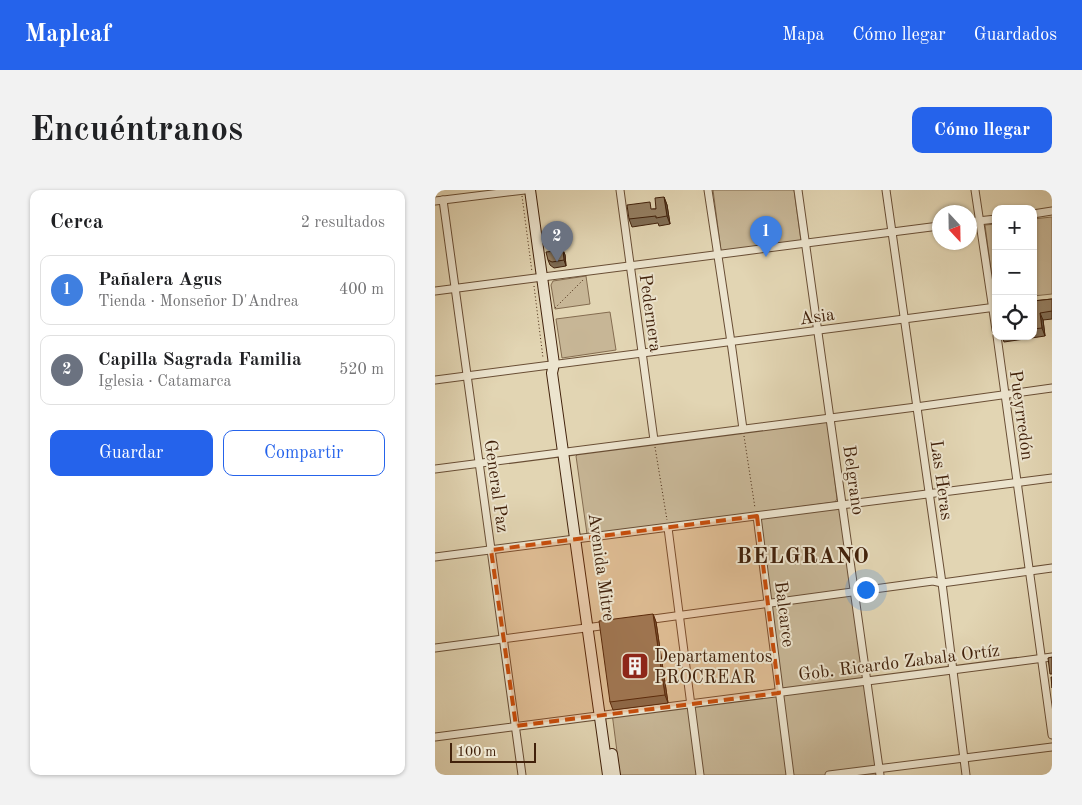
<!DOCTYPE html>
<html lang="es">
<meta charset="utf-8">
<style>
:root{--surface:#fff;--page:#f2f2f2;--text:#202124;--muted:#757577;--line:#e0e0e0;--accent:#2563eb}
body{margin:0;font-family:"Old Standard TT",serif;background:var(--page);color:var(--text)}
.controls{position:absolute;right:15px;top:15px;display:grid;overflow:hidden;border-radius:10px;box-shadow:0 1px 4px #0004}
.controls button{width:45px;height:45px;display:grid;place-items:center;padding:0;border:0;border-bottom:1px solid var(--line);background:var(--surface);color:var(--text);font:25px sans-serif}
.compass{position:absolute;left:497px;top:15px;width:45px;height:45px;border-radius:50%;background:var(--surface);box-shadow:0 1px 4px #0004;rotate:158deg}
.scale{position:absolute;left:15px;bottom:12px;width:86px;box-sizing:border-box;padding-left:5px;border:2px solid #41210b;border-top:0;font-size:14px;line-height:18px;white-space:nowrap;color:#41210b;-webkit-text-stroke:4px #ece4ce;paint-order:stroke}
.you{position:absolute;left:430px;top:399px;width:18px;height:18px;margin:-12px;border:4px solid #fff;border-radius:50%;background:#1a73e8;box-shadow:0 0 0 8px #1a73e833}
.badge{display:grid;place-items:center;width:32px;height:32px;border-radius:50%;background:var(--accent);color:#fff;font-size:16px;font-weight:700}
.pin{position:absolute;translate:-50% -41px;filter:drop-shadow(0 1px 2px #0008)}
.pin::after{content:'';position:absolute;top:26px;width:18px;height:15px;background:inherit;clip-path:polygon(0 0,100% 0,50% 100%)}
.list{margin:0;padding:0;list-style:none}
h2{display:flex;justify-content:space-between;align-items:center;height:65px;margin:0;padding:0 20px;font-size:21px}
h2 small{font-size:16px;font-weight:400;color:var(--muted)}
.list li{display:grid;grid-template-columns:32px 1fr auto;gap:15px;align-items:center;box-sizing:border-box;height:70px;margin:0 10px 10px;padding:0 10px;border:1px solid var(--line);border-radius:10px}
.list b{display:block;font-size:19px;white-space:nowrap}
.list p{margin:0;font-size:16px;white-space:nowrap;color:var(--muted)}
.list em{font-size:16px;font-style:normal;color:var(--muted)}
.actions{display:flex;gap:10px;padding:15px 20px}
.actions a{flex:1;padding:11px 0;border:1px solid var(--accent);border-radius:10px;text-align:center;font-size:18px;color:var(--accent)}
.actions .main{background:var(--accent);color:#fff}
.icon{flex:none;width:28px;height:28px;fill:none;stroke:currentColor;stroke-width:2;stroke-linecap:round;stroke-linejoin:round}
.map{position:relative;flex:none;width:617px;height:585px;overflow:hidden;border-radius:10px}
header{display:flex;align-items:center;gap:30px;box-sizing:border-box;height:70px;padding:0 25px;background:var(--accent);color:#fff}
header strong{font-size:24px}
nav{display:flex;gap:28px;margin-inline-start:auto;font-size:18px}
.intro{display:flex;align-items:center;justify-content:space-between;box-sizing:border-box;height:120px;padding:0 30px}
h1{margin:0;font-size:35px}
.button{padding:12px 22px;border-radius:10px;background:var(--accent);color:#fff;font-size:18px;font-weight:700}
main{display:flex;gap:30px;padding:0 30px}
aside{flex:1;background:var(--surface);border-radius:10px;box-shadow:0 1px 4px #0004}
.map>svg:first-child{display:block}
.green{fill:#c7b696;stroke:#846c50}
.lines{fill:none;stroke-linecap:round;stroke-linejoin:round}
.street-casing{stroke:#694e35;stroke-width:9}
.secondary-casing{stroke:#41210b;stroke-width:12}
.path{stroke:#41210b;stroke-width:1;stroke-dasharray:1 2.5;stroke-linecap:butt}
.street{stroke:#ece4ce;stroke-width:7}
.secondary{stroke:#ece4ce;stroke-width:10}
.wall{fill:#806d54;stroke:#41210b}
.shaded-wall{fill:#685945;stroke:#41210b}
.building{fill:#957f62;stroke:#41210b}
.marked{fill:#c74e0c;fill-opacity:0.2;stroke:#c74e0c;stroke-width:4;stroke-dasharray:10 6;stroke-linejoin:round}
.labels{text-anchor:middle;stroke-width:4;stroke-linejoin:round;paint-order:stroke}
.street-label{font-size:18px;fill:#41210b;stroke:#ece4ce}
.poi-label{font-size:18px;fill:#41210b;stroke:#ece4ce;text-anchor:start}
.district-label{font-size:22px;font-weight:bold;letter-spacing:1px;fill:#41210b;stroke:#ece4ce}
</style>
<header>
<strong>Mapleaf</strong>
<nav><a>Mapa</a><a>Cómo llegar</a><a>Guardados</a></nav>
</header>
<div class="intro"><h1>Encuéntranos</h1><a class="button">Cómo llegar</a></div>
<main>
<aside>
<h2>Cerca<small>2 resultados</small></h2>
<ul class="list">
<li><span class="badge" style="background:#3f7fe0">1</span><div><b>Pañalera Agus</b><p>Tienda · Monseñor D'Andrea</p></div><em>400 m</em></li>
<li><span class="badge" style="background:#6b7280">2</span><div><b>Capilla Sagrada Familia</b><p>Iglesia · Catamarca</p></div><em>520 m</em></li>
</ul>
<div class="actions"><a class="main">Guardar</a><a>Compartir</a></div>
</aside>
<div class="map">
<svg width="617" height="585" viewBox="0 0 617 585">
<rect width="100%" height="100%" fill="#e2d5b3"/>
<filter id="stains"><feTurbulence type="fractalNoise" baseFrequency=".004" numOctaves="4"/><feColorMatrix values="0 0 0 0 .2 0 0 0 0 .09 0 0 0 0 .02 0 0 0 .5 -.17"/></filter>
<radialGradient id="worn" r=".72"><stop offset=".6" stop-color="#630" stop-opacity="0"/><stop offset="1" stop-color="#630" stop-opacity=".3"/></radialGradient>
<g class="green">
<polygon points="278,0 359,0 366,51 286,61"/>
<polygon points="617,27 617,104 598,106 598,29"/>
<polygon points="561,34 561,111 560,111 550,35"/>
<polygon points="151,86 155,114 120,119 116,95 118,91"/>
<polygon points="175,122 181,160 127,168 121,129"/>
<polygon points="390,231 393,234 402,309 400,312 154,345 152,344 141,266 143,264"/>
<polygon points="408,315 445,585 185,585 177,523 344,503 322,326"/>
</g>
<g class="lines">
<defs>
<g id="street">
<polyline points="185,0 219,250"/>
<polyline points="273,0 297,159 308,239"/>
<polyline points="363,0 445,585"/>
<polyline points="451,0 507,393 531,585"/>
<polyline points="540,0 561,140"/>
<polyline points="8,10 87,585"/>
<polyline points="0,11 90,0"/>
<polyline points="598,24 617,21"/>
<polyline points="534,32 561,29"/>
<polyline points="0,101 504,36"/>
<polyline points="562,146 617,545"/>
<polyline points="0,190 561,117"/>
<polyline points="0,279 481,217 617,198"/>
<polyline points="322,326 355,585"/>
<polyline points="233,338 265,585"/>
<polyline points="0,367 617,288"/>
<polyline points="211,430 498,391 507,393 617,378"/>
<polyline points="0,458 173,435"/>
<polyline points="0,547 617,467"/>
<polyline points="394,585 617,557"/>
</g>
<g id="secondary">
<polyline points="95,0 119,174 117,183 173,585"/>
<polyline points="177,564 180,585"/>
</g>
</defs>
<use href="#street" class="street-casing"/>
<use href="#secondary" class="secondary-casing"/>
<g class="path">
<polyline points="87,6 97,82"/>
<polyline points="99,96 108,168"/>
<polyline points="120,118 149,89"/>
<polyline points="309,246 320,318"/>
<polyline points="220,257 232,330"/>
</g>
<use href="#street" class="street"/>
<use href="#secondary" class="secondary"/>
</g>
<g class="wall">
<polygon points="229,7 232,15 235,34 224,36 223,33 197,37 194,29 218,19 221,19"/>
<polygon points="128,60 130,65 131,76 119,78 115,75 113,70"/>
<polygon points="617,109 617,129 608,130 610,146 569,152 567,146 598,146 598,111"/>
<polygon points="218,424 221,432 233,513 178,520 175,512"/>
</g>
<g class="shaded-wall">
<polygon points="229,7 232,15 235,34 232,26"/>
<polygon points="128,60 130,65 131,76 129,70"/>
<polygon points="605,123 608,130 610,146 607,138"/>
<polygon points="218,424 221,432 233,513 230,505"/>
</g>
<g class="building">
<polygon points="229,7 232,26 221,28 221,26 194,29 192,15 215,12 216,19 221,19 220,8"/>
<polygon points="128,60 129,70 117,72 113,70 111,62"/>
<polygon points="617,109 617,121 605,123 607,138 598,139 598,111"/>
<polygon points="218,424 230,505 175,512 164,431"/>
<polygon points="617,467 617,484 615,484 613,468"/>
<polygon points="616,487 617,487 617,498"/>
</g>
<path class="marked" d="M322 326 344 503 81 536 56 360Z"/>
<defs>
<symbol id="building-square" viewBox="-11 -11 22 22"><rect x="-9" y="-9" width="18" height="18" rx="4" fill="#8f2418" stroke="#ece4ce"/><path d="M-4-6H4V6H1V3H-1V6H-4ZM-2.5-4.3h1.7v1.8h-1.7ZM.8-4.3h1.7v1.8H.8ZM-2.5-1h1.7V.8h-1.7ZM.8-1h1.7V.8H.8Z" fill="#fff"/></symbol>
</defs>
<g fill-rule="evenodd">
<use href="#building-square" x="184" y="460" width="32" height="32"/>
</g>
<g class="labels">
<g class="street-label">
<text transform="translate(216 123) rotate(82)" y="6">Pedernera</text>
<text transform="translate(382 126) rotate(-8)" y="6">Asia</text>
<text transform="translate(587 225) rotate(82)" y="6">Pueyrredón</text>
<text transform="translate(419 290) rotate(82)" y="6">Belgrano</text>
<text transform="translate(507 290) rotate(82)" y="6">Las Heras</text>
<text transform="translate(62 296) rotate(82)" y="6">General Paz</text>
<text transform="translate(167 377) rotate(82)" y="6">Avenida Mitre</text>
<text transform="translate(350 424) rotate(83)" y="6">Balcarce</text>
<text transform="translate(464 472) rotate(-7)" y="6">Gob. Ricardo Zabala Ortíz</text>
</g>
<g class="poi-label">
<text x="219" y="472">Departamentos<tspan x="219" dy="21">PROCREAR</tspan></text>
</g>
<g class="district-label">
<text x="368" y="373">BELGRANO</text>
</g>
</g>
<rect width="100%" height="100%" filter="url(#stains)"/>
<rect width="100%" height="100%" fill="url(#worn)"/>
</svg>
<div class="controls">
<button>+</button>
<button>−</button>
<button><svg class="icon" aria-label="locate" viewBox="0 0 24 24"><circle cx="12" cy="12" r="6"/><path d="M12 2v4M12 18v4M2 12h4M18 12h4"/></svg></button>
</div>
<svg class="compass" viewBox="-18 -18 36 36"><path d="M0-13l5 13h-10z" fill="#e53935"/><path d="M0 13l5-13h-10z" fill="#757577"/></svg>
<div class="scale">100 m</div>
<div class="you"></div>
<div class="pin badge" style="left:331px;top:67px;background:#3f7fe0">1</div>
<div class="pin badge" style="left:122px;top:72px;background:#6b7280">2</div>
</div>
</main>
